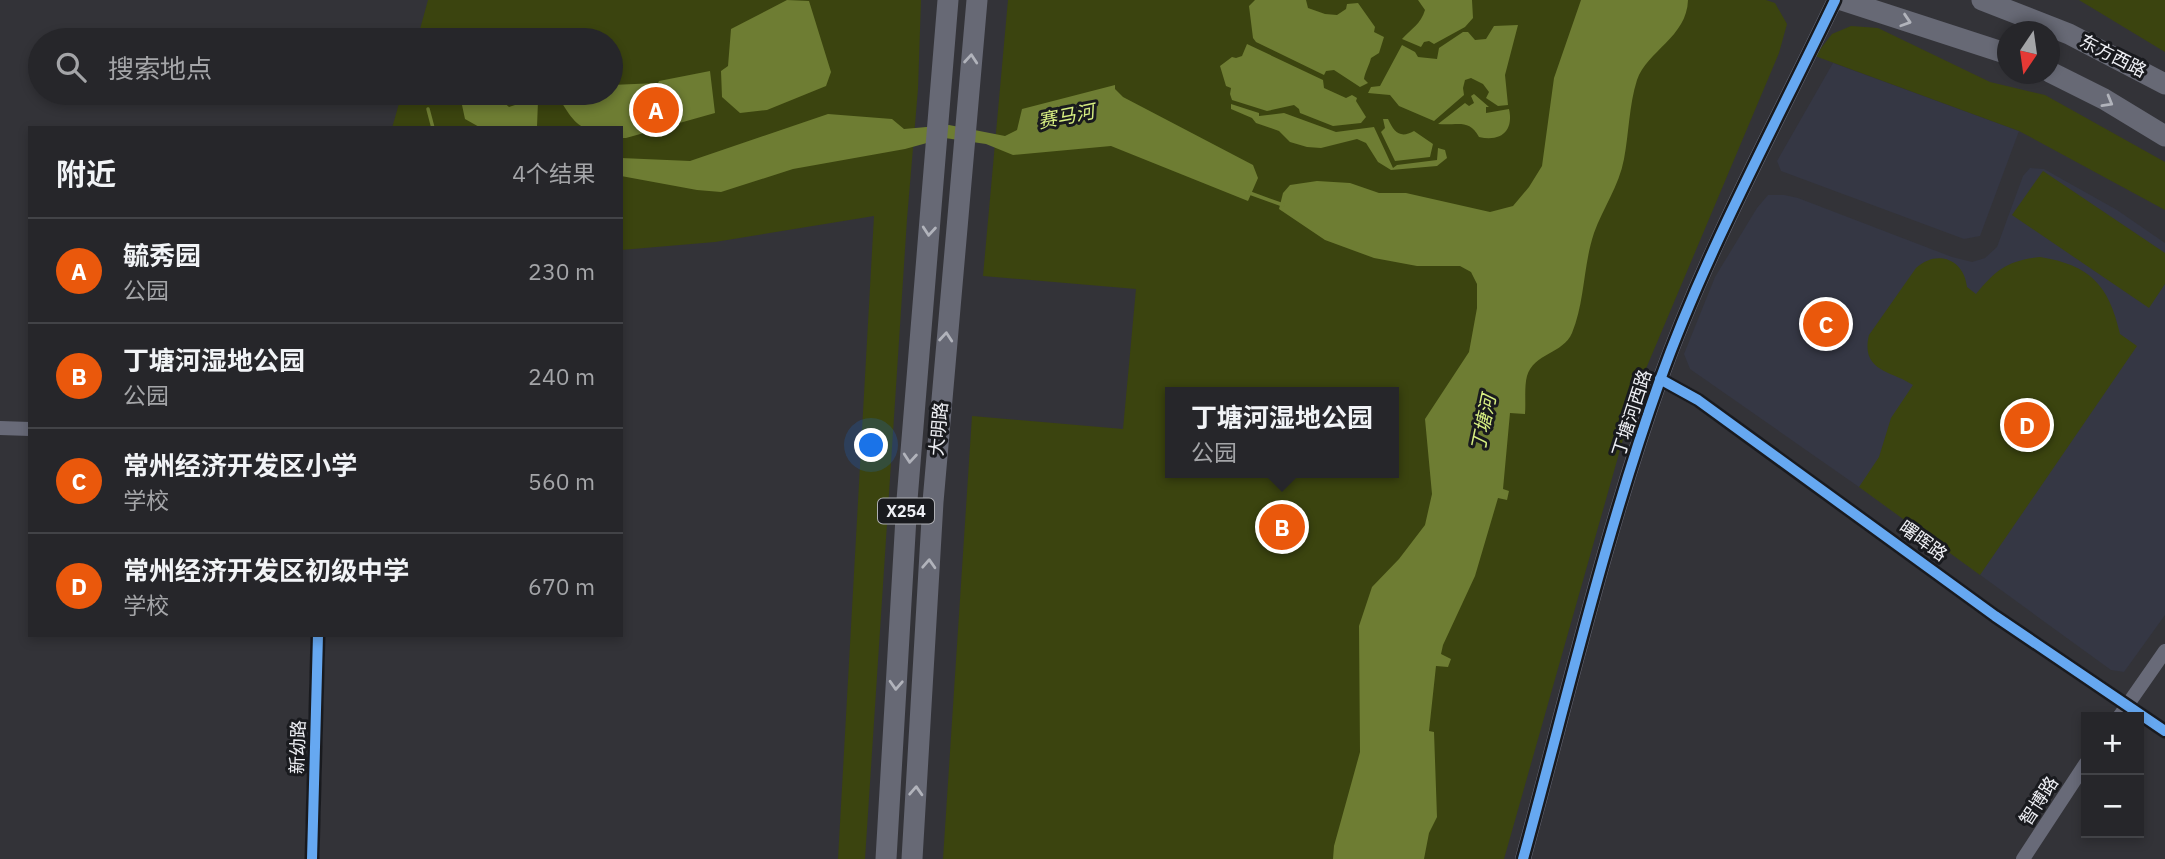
<!DOCTYPE html>
<html lang="zh">
<meta charset="utf-8">
<style>
:root{--surface:#26262a;--page:#323236;--text:#f1f3f6;--muted:#a4a5a8;--line:#424347;--accent:#ea580c}
body{margin:0;font-family:"IBM Plex Sans","Noto Sans SC",sans-serif;background:var(--page);color:var(--text)}
.controls{position:absolute;right:21px;bottom:21px;display:grid;overflow:hidden;border-radius:0px;box-shadow:0 4px 10px #0003}
.controls button{width:63px;height:63px;display:grid;place-items:center;padding:0;border:0;border-bottom:2px solid var(--line);background:var(--surface);color:var(--text);font:35px sans-serif}
.compass{position:absolute;left:1997px;top:21px;width:63px;height:63px;border-radius:50%;background:var(--surface);box-shadow:0 4px 10px #0003;rotate:193deg}
.you{position:absolute;left:872px;top:446px;width:24px;height:24px;margin:-18px;border:5px solid #fff;border-radius:50%;background:#1a73e8;box-shadow:0 0 0 10px #1a73e833}
.badge{display:grid;place-items:center;width:46px;height:46px;border-radius:50%;background:var(--accent);color:#fff;font-size:23px;font-weight:700}
.pin{position:absolute;translate:-50% -50%;border:4px solid #fff;box-shadow:0 2px 7px #0006}
.popup{position:absolute;left:1165px;top:387px;width:234px;height:91px;box-sizing:border-box;display:grid;place-content:center;border-radius:0px;background:var(--surface);filter:drop-shadow(0 2px 5px #0005);font-size:23px;white-space:nowrap;color:var(--muted)}
.popup b{font-size:26px;color:var(--text)}
.popup::after{content:'';position:absolute;left:50%;top:100%;margin-left:-14px;border:14px solid transparent;border-top-color:var(--surface)}
.list{margin:0;padding:0;list-style:none}
h2{display:flex;justify-content:space-between;align-items:center;height:91px;margin:0;padding:0 28px;font-size:30px}
h2 small{font-size:23px;font-weight:400;color:var(--muted)}
.list li{display:grid;grid-template-columns:46px 1fr auto;gap:21px;align-items:center;box-sizing:border-box;height:105px;padding:0 28px;border-top:2px solid var(--line)}
.list b{display:block;font-size:26px;white-space:nowrap}
.list p{margin:0;font-size:23px;white-space:nowrap;color:var(--muted)}
.list em{font-size:23px;font-style:normal;color:var(--muted)}
.icon{flex:none;width:38px;height:38px;fill:none;stroke:currentColor;stroke-width:2;stroke-linecap:round;stroke-linejoin:round}
.map{position:relative;flex:none;width:2165px;height:859px;overflow:hidden}
.search{position:absolute;background:var(--surface);box-shadow:0 4px 10px #0003;left:28px;top:28px;width:595px;height:77px;display:flex;align-items:center;gap:18px;box-sizing:border-box;padding:0 24px;border-radius:38px;color:var(--muted);font-size:26px}
.panel{position:absolute;background:var(--surface);box-shadow:0 4px 10px #0003;left:28px;top:126px;width:595px;height:511px;border-radius:0px}
.map>svg:first-child{display:block}
.built{fill:#353744}
.green{fill:#3b440f;fill-rule:evenodd}
.water{fill:#6e7d33}
.lines{fill:none;stroke-linecap:round;stroke-linejoin:round}
.stream{stroke:#6e7d33;stroke-width:3.5}
.minor{stroke:#686a78;stroke-width:14}
.tertiary{stroke:#686a78;stroke-width:16}
.primary{stroke:#676975;stroke-width:21}
.cycleway-casing{stroke:#191a1e;stroke-width:15}
.cycleway{stroke:#66a8f1;stroke-width:10}
.oneway{stroke:#b1b3bb}
.labels{text-anchor:middle;stroke-width:6;stroke-linejoin:round;paint-order:stroke}
.shield{fill:#191a1e;stroke:#aeafb4;stroke-width:2}
.shield-label{font-size:16px;font-weight:bold;fill:#eeeff4}
.street-label{font-size:18px;fill:#eeeff4;stroke:#191a1e}
.water-label{font-size:19px;font-style:italic;fill:#d8f082;stroke:#191a1e}
</style>
<div class="map">
<svg width="2165" height="859" viewBox="0 0 2165 859">
<rect width="100%" height="100%" fill="#333338"/>
<g class="built">
<polygon points="1833,63 2019,131 1980,236 1964,239 1781,171 1777,161"/>
<polygon points="2030,168 2044,169 2117,210 2165,243 2165,615 2124,672 2111,670 1859,487 1690,369 1684,354 1715,277 1757,208 1768,195 1784,195 1798,198 1952,257 1972,262 1985,258 1997,247 2023,176"/>
</g>
<g class="green">
<polygon points="428,0 921,0 918,89 907,219 865,859 838,859 874,216 715,242 621,250 621,128 392,128 402,93 611,93 611,40 417,40"/>
<path d="M1008 0H1766L1775 3 1787 24 1779 53 1637 390 1504 859H943L972 416 1123 429 1136 289 983 276ZM1170 392H1394V473H1170Z"/>
<polygon points="2079,0 2165,0 2165,52"/>
<polygon points="1851,26 1878,28 1990,82 2045,95 2165,162 2165,210 2019,131 1815,56 1832,34"/>
<polygon points="2043,171 2165,253 2165,284 2149,308 2012,215"/>
<path d="M2040 257C2090 265 2109 285 2120 334L2137 346 1980 575 1859 487 1879 457 1891 418 1913 385C1893 371 1860 372 1869 335L1916 268C1937 249 1964 259 1967 287L1976 294C1997 269 2007 261 2040 257Z"/>
</g>
<g class="water">
<polygon points="787,0 809,1 831,72 826,86 767,110 740,113 722,97 721,71 728,66 731,29"/>
<path d="M1255 0H1306L1308 8 1325 14 1337 15 1346 9 1347 4 1358 3 1375 27 1374 32 1384 37 1379 53 1371 58C1369 66 1365 72 1364 79L1368 83 1360 87 1334 70 1326 71 1324 75 1256 42 1253 38 1249 6Z"/>
<path d="M1418 0H1472L1473 18 1465 27 1434 44 1429 41 1424 42 1421 47 1402 39C1411 29 1421 24 1425 10Z"/>
<path d="M1581 0H1688C1687 37 1647 51 1637 80 1629 105 1629 133 1624 159 1619 186 1603 208 1594 233 1583 266 1585 301 1572 333 1563 354 1534 353 1527 376 1524 387 1526 402 1525 414L1510 413 1503 489 1509 491 1507 500 1498 498 1475 576 1443 645 1441 654 1451 659 1448 667 1436 666 1429 731 1434 732 1437 817 1429 833 1424 859H1333L1334 846 1360 752 1359 626 1372 587 1399 559 1425 525 1432 494 1425 419 1469 352 1477 308V284L1471 272 1460 266H1417L1374 258 1325 240 1279 209 1283 193 1290 185 1317 181 1350 183 1379 193H1406L1490 212 1513 206 1529 187 1542 166 1554 78Z"/>
<polygon points="1518,25 1505,75 1508,105 1498,106 1486,98 1489,92 1483,84 1471,78 1465,80 1463,88 1464,95 1434,121 1399,106 1390,95 1368,93 1371,87 1380,86 1402,45 1415,52 1418,57 1437,59 1439,48 1463,32 1468,32 1475,40 1486,39 1494,26"/>
<polygon points="1247,44 1323,80 1324,88 1346,98 1352,95 1357,98 1356,101 1366,117 1361,123 1333,126 1300,113 1299,109 1294,105 1267,111 1232,100 1230,94 1231,88 1226,86 1220,66 1232,57 1236,58 1242,56"/>
<path d="M710 71 715 113 626 138H621V128C586 128 582 136 562 103L565 93H611V85L658 83 659 81Z"/>
<polygon points="1115,85 1115,89 1123,97 1253,165 1258,178 1248,201 1111,146 1013,155 986,144 945,138 905,149 793,169 721,192 697,190 621,176 621,158 690,161 828,114 892,119 904,129 949,125 1005,136 1017,130 1022,109"/>
<polygon points="466,93 497,93 501,100 509,107 521,103 529,94 538,101 537,127 481,128 465,119 462,105"/>
<path d="M1474 94 1489 107H1486V113L1509 109C1514 131 1501 142 1479 137 1469 118 1457 126 1438 124L1465 103 1469 106 1474 103 1471 96Z"/>
<polygon points="1231,104 1259,113 1259,116 1284,113 1336,132 1374,127 1393,168 1397,165 1437,160 1438,148 1445,150 1447,158 1437,166 1391,170 1378,162 1366,143 1357,139 1321,148 1307,147 1290,142 1279,131 1256,123 1252,118 1231,109"/>
<path d="M1383 119H1388C1394 132 1400 139 1414 131L1433 144 1430 157 1395 161 1381 132 1385 128Z"/>
</g>
<g class="lines">
<g class="stream">
<polyline points="428,109 433,128"/>
<polyline points="1247,192 1283,205"/>
</g>
<g class="minor">
<polyline points="1660,379 1698,400 1995,616 2165,731"/>
<polyline points="0,428 30,429"/>
<polyline points="2119,717 2165,651"/>
<polyline points="312,859 318,635"/>
<polyline points="2023,859 2086,763"/>
</g>
<path class="tertiary" d="M1523 859C1567 699 1604 537 1660 380 1707 249 1775 126 1835 0"/>
<g class="primary">
<polyline points="1842,0 2008,54"/>
<polyline points="1982,0 2069,34 2165,84"/>
<polyline points="2050,72 2104,99 2165,136"/>
<polyline points="886,859 907,500 948,0"/>
<polyline points="912,859 933,502 977,0"/>
</g>
<defs>
<g id="cycleway">
<polyline points="1660,379 1698,400 1995,616 2165,731"/>
<polyline points="312,859 318,635"/>
<path d="M1523 859C1567 699 1604 537 1660 380 1707 249 1775 126 1835 0"/>
</g>
</defs>
<use href="#cycleway" class="cycleway-casing"/>
<use href="#cycleway" class="cycleway"/>
</g>
<defs><path id="oneway-chevron" d="M-2-3.5L2.5 0L-2 3.5" fill="none" stroke-width="1.6" stroke-linecap="round" stroke-linejoin="round" transform="scale(1.75)"/></defs>
<g class="oneway">
<use href="#oneway-chevron" transform="translate(1906 21) rotate(18)"/>
<use href="#oneway-chevron" transform="translate(971 59) rotate(-85)"/>
<use href="#oneway-chevron" transform="translate(2108 102) rotate(30)"/>
<use href="#oneway-chevron" transform="translate(929 231) rotate(95)"/>
<use href="#oneway-chevron" transform="translate(946 337) rotate(-85)"/>
<use href="#oneway-chevron" transform="translate(910 458) rotate(95)"/>
<use href="#oneway-chevron" transform="translate(929 564) rotate(-87)"/>
<use href="#oneway-chevron" transform="translate(896 685) rotate(93)"/>
<use href="#oneway-chevron" transform="translate(916 791) rotate(-87)"/>
</g>
<g class="labels">
<rect class="shield" x="878" y="498.5" width="56" height="25" rx="5"/>
<g class="shield-label">
<text x="906" y="517">X254</text>
</g>
<g class="street-label">
<text transform="translate(2113 56) rotate(27)" y="6">东方西路</text>
<text transform="translate(1632 413) rotate(-72)" y="6">丁塘河西路</text>
<text transform="translate(939 429) rotate(-85)" y="6">大明路</text>
<text transform="translate(1923 541) rotate(36)" y="6">曙晖路</text>
<text transform="translate(298 747) rotate(-88)" y="6">新幼路</text>
<text transform="translate(2039 801) rotate(-57)" y="6">智博路</text>
</g>
<g class="water-label">
<text transform="translate(1066 116) rotate(-11)" y="7">赛马河</text>
<text transform="translate(1483 423) rotate(-78)" y="7">丁塘河</text>
</g>
</g>
</svg>
<div class="controls">
<button>+</button>
<button>−</button>
</div>
<svg class="compass" viewBox="-18 -18 36 36"><path d="M0-13l5 13h-10z" fill="#e53935"/><path d="M0 13l5-13h-10z" fill="#a4a5a8"/></svg>
<div class="you"></div>
<div class="pin badge" style="left:656px;top:110px">A</div>
<div class="pin badge" style="left:1282px;top:527px">B</div>
<div class="popup"><b>丁塘河湿地公园</b>公园</div>
<div class="pin badge" style="left:1826px;top:324px">C</div>
<div class="pin badge" style="left:2027px;top:425px">D</div>
<div class="search"><svg class="icon" aria-label="search" viewBox="0 0 24 24"><circle cx="10" cy="10" r="6"/><path d="M15 15l6 6"/></svg>搜索地点</div>
<section class="panel">
<h2>附近<small>4个结果</small></h2>
<ul class="list">
<li><span class="badge">A</span><div><b>毓秀园</b><p>公园</p></div><em>230 m</em></li>
<li><span class="badge">B</span><div><b>丁塘河湿地公园</b><p>公园</p></div><em>240 m</em></li>
<li><span class="badge">C</span><div><b>常州经济开发区小学</b><p>学校</p></div><em>560 m</em></li>
<li><span class="badge">D</span><div><b>常州经济开发区初级中学</b><p>学校</p></div><em>670 m</em></li>
</ul>
</section>
</div>
